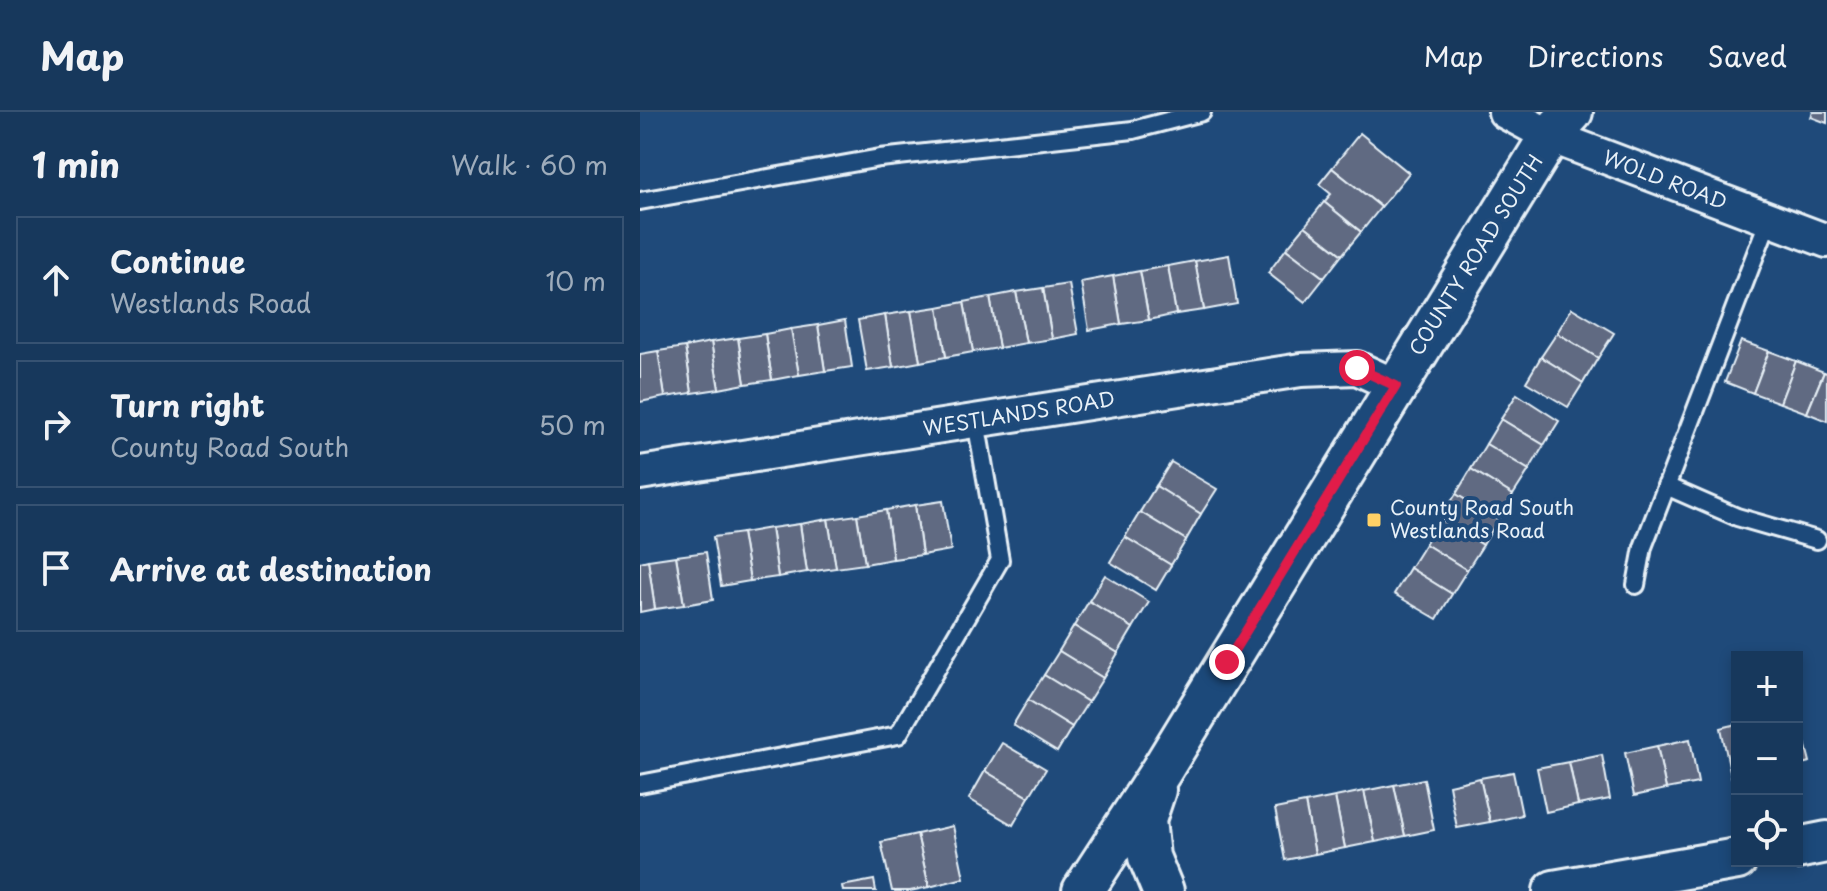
<!DOCTYPE html>
<meta charset="utf-8">
<style>
:root{--surface:#17385c;--page:#244365;--text:#f1f3f6;--muted:#9eacbb;--line:#365272}
body{margin:0;font-family:"Playpen Sans",sans-serif;background:var(--page);color:var(--text)}
.controls{position:absolute;right:24px;bottom:24px;display:grid;overflow:hidden;border-radius:0px;box-shadow:0 4px 12px #0003}
.controls button{width:72px;height:72px;display:grid;place-items:center;padding:0;border:0;border-bottom:2px solid var(--line);background:var(--surface);color:var(--text);font:40px sans-serif}
.stop{position:absolute;width:24px;height:24px;margin:-18px;border:6px solid #e11d48;border-radius:50%;background:#fff}
.stop.end{background:#e11d48;border-color:#fff;box-shadow:0 2px 8px #0008}
.list{margin:0;padding:0;list-style:none}
h2{display:flex;justify-content:space-between;align-items:center;height:104px;margin:0;padding:0 32px;font-size:34px}
h2 small{font-size:26px;font-weight:400;color:var(--muted)}
.list li{display:grid;grid-template-columns:52px 1fr auto;gap:24px;align-items:center;box-sizing:border-box;height:128px;margin:0 16px 16px;padding:0 16px;border:2px solid var(--line);border-radius:0px}
.list b{display:block;font-size:30px;white-space:nowrap}
.list p{margin:0;font-size:26px;white-space:nowrap;color:var(--muted)}
.list em{font-size:26px;font-style:normal;color:var(--muted)}
.icon{flex:none;width:44px;height:44px;fill:none;stroke:currentColor;stroke-width:2;stroke-linecap:round;stroke-linejoin:round}
.map{position:relative;flex:none;width:1187px;height:779px;overflow:hidden}
header{display:flex;align-items:center;gap:48px;box-sizing:border-box;height:112px;padding:0 40px;background:var(--surface);border-bottom:2px solid var(--line)}
header strong{font-size:38px}
nav{display:flex;gap:44px;margin-inline-start:auto;font-size:28px}
main{display:flex}
aside{flex:1;background:var(--surface)}
.map>svg:first-child{display:block}
.building{fill:#616b82;stroke:#e8f1f8;stroke-width:2}
.lines{fill:none;stroke-linecap:round;stroke-linejoin:round}
.service-casing{stroke:#e8f1f8;stroke-width:22}
.minor-casing{stroke:#e8f1f8;stroke-width:38}
.tertiary-casing{stroke:#e8f1f8;stroke-width:46}
.service{stroke:#1f4a7a;stroke-width:16}
.minor{stroke:#1f4a7a;stroke-width:32}
.tertiary{stroke:#1f4a7a;stroke-width:40}
.route{stroke:#e11d48;stroke-width:10}
.poi-dot{fill:#ffd166;stroke:#1f4a7a;stroke-width:3}
.labels{text-anchor:middle;stroke-width:8;stroke-linejoin:round;paint-order:stroke}
.street-label{font-size:20px;fill:#e8f1f8;stroke:#1f4a7a}
.poi-label{font-size:20px;fill:#e8f1f8;stroke:#1f4a7a;text-anchor:start}
</style>
<header>
<strong>Map</strong>
<nav><a>Map</a><a>Directions</a><a>Saved</a></nav>
</header>
<main>
<aside>
<h2>1 min<small>Walk · 60 m</small></h2>
<ul class="list">
<li><svg class="icon" aria-label="ahead" viewBox="0 0 24 24"><path d="M12 20V5M6 11l6-6 6 6"/></svg><div><b>Continue</b><p>Westlands Road</p></div><em>10 m</em></li>
<li><svg class="icon" aria-label="right" viewBox="0 0 24 24"><path d="M7 20v-9h11M14 6l5 5-5 5"/></svg><div><b>Turn right</b><p>County Road South</p></div><em>50 m</em></li>
<li><svg class="icon" aria-label="arrive" viewBox="0 0 24 24"><path d="M6 21V4h12l-3 4 3 4H6"/></svg><div><b>Arrive at destination</b></div></li>
</ul>
</aside>
<div class="map">
<svg width="1187" height="779" viewBox="0 0 1187 779">
<rect width="100%" height="100%" fill="#1f4a7a"/>
<filter id="ink" filterUnits="userSpaceOnUse"><feTurbulence type="fractalNoise" baseFrequency=".0125" numOctaves="2"/><feDisplacementMap in="SourceGraphic" scale="16" xChannelSelector="R" yChannelSelector="G"/><feConvolveMatrix kernelMatrix="1 2 1 2 8 2 1 2 1" color-interpolation-filters="sRGB"/></filter>
<g filter="url(#ink)">
<g class="building">
<polygon points="1173,0 1187,0 1187,11 1171,5"/>
<polygon points="720,21 769,61 741,95 692,56"/>
<polygon points="692,56 741,95 721,120 684,90 691,82 679,72"/>
<polygon points="684,90 721,120 702,143 665,114"/>
<polygon points="665,114 702,143 684,166 646,137"/>
<polygon points="646,137 684,166 665,190 628,161"/>
<polygon points="589,143 597,192 564,198 555,149"/>
<polygon points="555,149 564,198 536,202 528,154"/>
<polygon points="528,154 536,202 509,208 500,159"/>
<polygon points="500,159 509,208 481,212 473,164"/>
<polygon points="473,164 481,212 449,218 441,170"/>
<polygon points="429,172 438,222 412,227 403,176"/>
<polygon points="403,176 412,227 386,231 376,180"/>
<polygon points="376,180 386,231 359,236 350,185"/>
<polygon points="350,185 359,236 333,240 324,190"/>
<polygon points="324,190 333,240 306,245 298,195"/>
<polygon points="298,195 306,245 280,250 271,199"/>
<polygon points="932,196 974,221 958,246 917,221"/>
<polygon points="271,199 280,250 253,255 245,203"/>
<polygon points="245,203 253,255 227,259 218,208"/>
<polygon points="205,208 212,255 185,259 178,213"/>
<polygon points="178,213 185,259 159,263 151,217"/>
<polygon points="151,217 159,263 132,268 125,222"/>
<polygon points="917,221 958,246 943,271 901,245"/>
<polygon points="125,222 132,268 105,272 98,226"/>
<polygon points="98,226 105,272 79,277 71,230"/>
<polygon points="1101,229 1129,239 1113,281 1085,270"/>
<polygon points="71,230 79,277 52,281 45,235"/>
<polygon points="45,235 52,281 25,285 18,239"/>
<polygon points="18,239 25,285 0,290 0,242"/>
<polygon points="1129,239 1156,249 1140,291 1113,281"/>
<polygon points="901,245 943,271 928,295 886,270"/>
<polygon points="1156,249 1184,260 1167,301 1140,291"/>
<polygon points="1184,260 1187,261 1187,309 1167,301"/>
<polygon points="877,282 919,309 904,333 861,307"/>
<polygon points="861,307 904,333 889,358 846,332"/>
<polygon points="846,332 889,358 873,383 831,357"/>
<polygon points="531,350 577,377 561,402 516,374"/>
<polygon points="831,357 873,383 858,408 816,382"/>
<polygon points="516,374 561,402 546,428 500,400"/>
<polygon points="816,382 858,408 843,433 800,407"/>
<polygon points="303,389 311,438 282,443 275,393"/>
<polygon points="275,393 282,443 253,447 246,398"/>
<polygon points="246,398 253,447 225,452 217,403"/>
<polygon points="500,400 546,428 531,453 485,425"/>
<polygon points="217,403 225,452 196,456 188,407"/>
<polygon points="188,407 196,456 167,460 160,412"/>
<polygon points="800,407 843,433 827,458 785,432"/>
<polygon points="160,412 167,460 138,465 131,416"/>
<polygon points="131,416 138,465 110,469 102,421"/>
<polygon points="102,421 110,469 81,474 73,425"/>
<polygon points="485,425 531,453 516,478 470,450"/>
<polygon points="785,432 827,458 812,482 770,456"/>
<polygon points="66,440 73,488 44,493 36,444"/>
<polygon points="36,444 44,493 15,497 8,448"/>
<polygon points="8,448 15,497 0,500 0,450"/>
<polygon points="770,456 812,482 797,507 754,482"/>
<polygon points="465,463 509,490 493,516 449,489"/>
<polygon points="449,489 493,516 478,541 434,514"/>
<polygon points="434,514 478,541 463,566 419,539"/>
<polygon points="419,539 463,566 448,590 404,563"/>
<polygon points="404,563 448,590 432,615 388,588"/>
<polygon points="388,588 432,615 417,640 373,613"/>
<polygon points="1157,599 1170,650 1157,653"/>
<polygon points="1097,612 1097,667 1092,668 1081,616"/>
<polygon points="1050,627 1058,671 1026,677 1017,634"/>
<polygon points="362,631 406,657 389,685 345,659"/>
<polygon points="1017,634 1026,677 994,684 985,641"/>
<polygon points="962,643 970,687 938,693 929,650"/>
<polygon points="929,650 938,693 906,700 897,656"/>
<polygon points="345,659 389,685 373,713 329,687"/>
<polygon points="873,660 882,703 850,710 840,666"/>
<polygon points="840,666 850,710 817,716 809,673"/>
<polygon points="784,667 794,718 765,724 754,673"/>
<polygon points="754,673 765,724 735,730 724,679"/>
<polygon points="724,679 735,730 705,736 695,685"/>
<polygon points="695,685 705,736 675,742 665,691"/>
<polygon points="665,691 675,742 645,748 635,697"/>
<polygon points="313,714 324,766 289,775 277,722"/>
<polygon points="277,722 289,775 270,779 252,779 241,730"/>
<polygon points="234,768 236,779 203,779 202,774"/>
</g>
<g class="lines">
<defs>
<g id="service">
<polyline points="0,89 240,46 493,18 562,0"/>
<polyline points="1026,374 1097,405 1177,428"/>
<polyline points="996,473 1003,435 1129,107"/>
<polyline points="0,672 258,623 360,448 336,309"/>
</g>
<g id="minor">
<polyline points="865,0 910,24 1187,129"/>
<polyline points="0,361 661,258 717,256 756,274"/>
</g>
<g id="tertiary">
<polyline points="515,678 505,708 509,745 523,779"/>
<polyline points="1157,736 1187,730"/>
<polyline points="443,779 521,659 910,24 932,0"/>
<polyline points="914,779 1097,747"/>
</g>
</defs>
<use href="#service" class="service-casing"/>
<use href="#minor" class="minor-casing"/>
<use href="#tertiary" class="tertiary-casing"/>
<use href="#service" class="service"/>
<use href="#minor" class="minor"/>
<use href="#tertiary" class="tertiary"/>
</g>
</g>
<g class="lines" filter="url(#ink)">
<polyline class="route" points="587,550 756,274 717,256"/>
</g>
<rect class="poi-dot" x="726" y="400" width="16" height="16" rx="4"/>
<g class="labels">
<g class="street-label">
<text transform="translate(1025 68) rotate(21)" y="7">WOLD ROAD</text>
<text transform="translate(836 143) rotate(-58)" y="7">COUNTY ROAD SOUTH</text>
<text transform="translate(379 302) rotate(-9)" y="7">WESTLANDS ROAD</text>
</g>
<g class="poi-label">
<text x="750" y="403">County Road South<tspan x="750" dy="23">Westlands Road</tspan></text>
</g>
</g>
</svg>
<div class="controls">
<button>+</button>
<button>−</button>
<button><svg class="icon" aria-label="locate" viewBox="0 0 24 24"><circle cx="12" cy="12" r="6"/><path d="M12 2v4M12 18v4M2 12h4M18 12h4"/></svg></button>
</div>
<div class="stop" style="left:717px;top:256px"></div>
<div class="stop end" style="left:587px;top:550px"></div>
</div>
</main>
